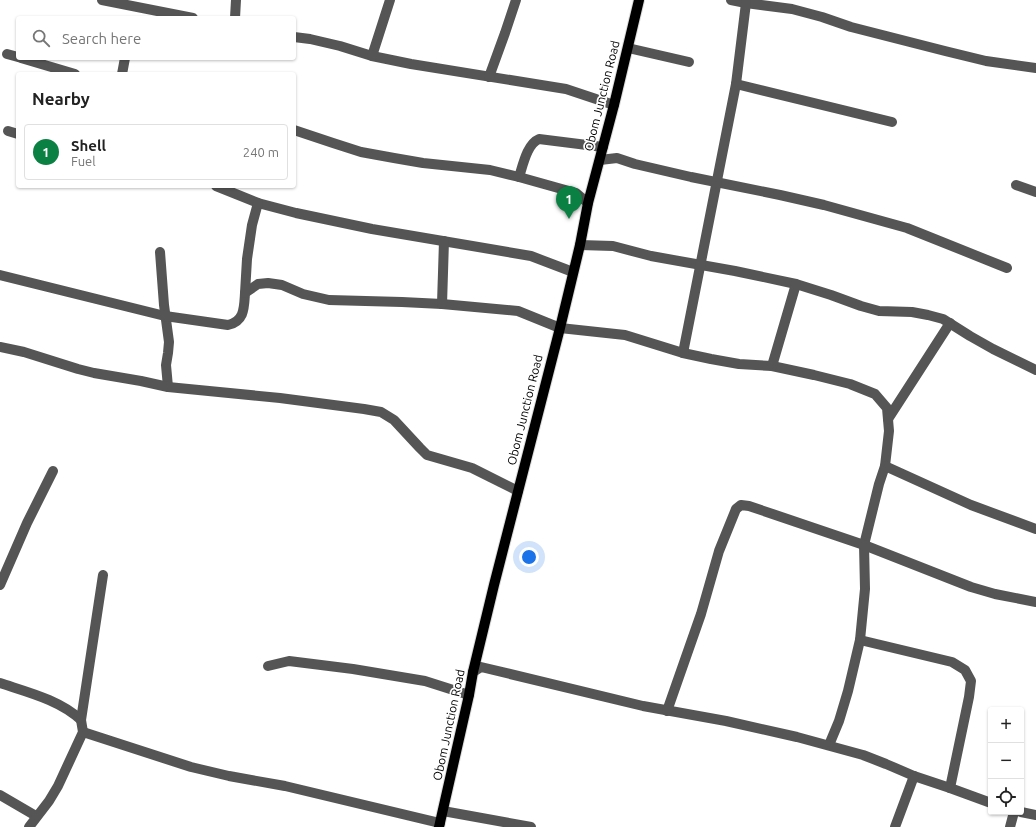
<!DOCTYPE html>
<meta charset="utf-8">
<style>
:root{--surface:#fff;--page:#f6f6f6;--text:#222;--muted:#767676;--line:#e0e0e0;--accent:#0b8043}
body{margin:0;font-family:Ubuntu,sans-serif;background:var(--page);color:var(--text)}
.controls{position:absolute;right:12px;bottom:12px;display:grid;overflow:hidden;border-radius:4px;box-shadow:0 1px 3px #0004}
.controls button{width:36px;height:36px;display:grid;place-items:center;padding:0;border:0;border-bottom:1px solid var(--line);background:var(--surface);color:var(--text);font:20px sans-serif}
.you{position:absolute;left:529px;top:557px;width:14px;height:14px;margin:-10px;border:3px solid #fff;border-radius:50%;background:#1a73e8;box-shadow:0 0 0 6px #1a73e833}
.badge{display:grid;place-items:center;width:26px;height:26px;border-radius:50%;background:var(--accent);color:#fff;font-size:13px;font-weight:700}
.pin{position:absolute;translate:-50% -33px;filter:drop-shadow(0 1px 2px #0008)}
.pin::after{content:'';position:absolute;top:21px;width:14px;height:12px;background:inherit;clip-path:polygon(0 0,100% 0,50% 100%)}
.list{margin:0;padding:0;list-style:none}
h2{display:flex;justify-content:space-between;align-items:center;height:52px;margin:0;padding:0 16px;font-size:17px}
h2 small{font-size:13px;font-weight:400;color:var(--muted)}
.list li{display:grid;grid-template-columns:26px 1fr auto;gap:12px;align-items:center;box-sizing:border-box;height:56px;margin:0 8px 8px;padding:0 8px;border:1px solid var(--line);border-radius:4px}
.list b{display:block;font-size:15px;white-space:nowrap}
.list p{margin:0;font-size:13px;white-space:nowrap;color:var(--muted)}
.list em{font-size:13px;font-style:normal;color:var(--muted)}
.icon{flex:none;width:22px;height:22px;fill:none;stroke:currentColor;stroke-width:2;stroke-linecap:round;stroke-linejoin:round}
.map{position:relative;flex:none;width:1036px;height:827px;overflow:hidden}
.search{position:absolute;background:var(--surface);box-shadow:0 1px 3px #0004;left:16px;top:16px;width:280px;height:44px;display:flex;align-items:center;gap:10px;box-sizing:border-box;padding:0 14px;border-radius:4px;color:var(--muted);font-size:15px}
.panel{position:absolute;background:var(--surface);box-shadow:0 1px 3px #0004;left:16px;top:72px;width:280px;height:116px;border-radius:4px}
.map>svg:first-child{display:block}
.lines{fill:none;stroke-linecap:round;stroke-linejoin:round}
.major-casing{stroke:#dbdbdb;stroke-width:12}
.minor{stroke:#555;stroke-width:10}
.major{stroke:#000;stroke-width:10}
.labels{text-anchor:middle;stroke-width:3.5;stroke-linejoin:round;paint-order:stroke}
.street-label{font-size:12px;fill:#000;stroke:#fff}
</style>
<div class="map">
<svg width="1036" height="827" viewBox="0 0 1036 827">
<rect width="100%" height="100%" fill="#fff"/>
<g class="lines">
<defs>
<polyline id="major" points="439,827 469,695 473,672 494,585 560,328 580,245 588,203 614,105 639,0"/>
</defs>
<use href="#major" class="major-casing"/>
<g class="minor">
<polyline points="102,0 193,18"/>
<polyline points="731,0 746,3 792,9 822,17 851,27 945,51 986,61 1036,68"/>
<polyline points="235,18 236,0"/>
<polyline points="294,37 310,39 340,46 372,56 411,64 566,89 614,105"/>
<polyline points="628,48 689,62"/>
<polyline points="7,54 18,57"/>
<polyline points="372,56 390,0"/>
<polyline points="21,58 75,74"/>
<polyline points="122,74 125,58"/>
<polyline points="489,77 505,33 516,0"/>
<polyline points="736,84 892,122"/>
<polyline points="294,130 333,143 361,152 394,158 423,163 490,170 519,177 576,193 588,203"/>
<polyline points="8,131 18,134"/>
<polyline points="600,160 617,158 635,164 691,177 780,195 824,205 907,228 1007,268"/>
<path d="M519 177C523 165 527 144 539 139L603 147"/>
<polyline points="1016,185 1036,192"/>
<polyline points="216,186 258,203 296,213 372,229 531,256 573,272"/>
<polyline points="580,245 613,246 651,256 735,271 796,284 831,295 861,306 879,311 912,312 928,315 943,319 970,336 993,349 1036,370"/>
<polyline points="160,252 164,305 169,342 168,353 166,365 168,387"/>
<path d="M0 275 165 316 228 325C245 321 244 307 245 293L258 284 268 283 282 285 303 294 329 300 402 302 442 304 518 311 560 328 625 335 683 353 711 359 739 364 772 366 814 375 850 384 875 394 887 408 889 431 885 466 879 484 864 545 865 589 860 640 848 691 839 721 829 745"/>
<polyline points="245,293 247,259 252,225 258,203"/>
<polyline points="442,304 444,241"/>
<polyline points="0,347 24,352 78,369 94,373 141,381 168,387 280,398 364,409 381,412 394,420 420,448 427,455 472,468 518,491"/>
<polyline points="683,353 736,84 746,3"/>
<polyline points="772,366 796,284"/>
<polyline points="888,419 950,323"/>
<polyline points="885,466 971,505 1036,529"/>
<polyline points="0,585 27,523 53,471"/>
<polyline points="860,640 952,662 965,670 971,681 969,697 950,788"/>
<polyline points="268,666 289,661 353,669 425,681 469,695"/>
<polyline points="473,672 481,667 643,706 726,721 797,737 863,755 886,764 914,776 950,788 991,803"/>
<path d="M0 683C27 692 60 700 81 720"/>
<polyline points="667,711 701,614 719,551 736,509 741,505 749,506 864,545 971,587 995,594 1036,602"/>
<polyline points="83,732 191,767 229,776 285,786 440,823"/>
<polyline points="0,795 36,816"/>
<polyline points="443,811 531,827"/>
<polyline points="1021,812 1036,815"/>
<polyline points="29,827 49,801 58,786 83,732 81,720 103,575"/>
<polyline points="895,827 914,776"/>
<polyline points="1010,827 1014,812"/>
</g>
<use href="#major" class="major"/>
</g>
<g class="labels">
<g class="street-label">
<text transform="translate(602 96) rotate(-76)" y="4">Obom Junction Road</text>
<text transform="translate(525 410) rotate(-76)" y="4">Obom Junction Road</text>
<text transform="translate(449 725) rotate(-78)" y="4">Obom Junction Road</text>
</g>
</g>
</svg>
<div class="controls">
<button>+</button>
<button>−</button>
<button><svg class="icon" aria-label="locate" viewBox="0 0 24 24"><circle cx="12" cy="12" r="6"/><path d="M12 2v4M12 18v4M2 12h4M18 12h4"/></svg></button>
</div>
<div class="you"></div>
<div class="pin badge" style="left:569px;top:219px">1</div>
<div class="search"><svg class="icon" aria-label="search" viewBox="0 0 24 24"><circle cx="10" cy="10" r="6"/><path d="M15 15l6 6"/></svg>Search here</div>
<section class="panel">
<h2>Nearby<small></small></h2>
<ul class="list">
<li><span class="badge">1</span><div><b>Shell</b><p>Fuel</p></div><em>240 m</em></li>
</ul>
</section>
</div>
